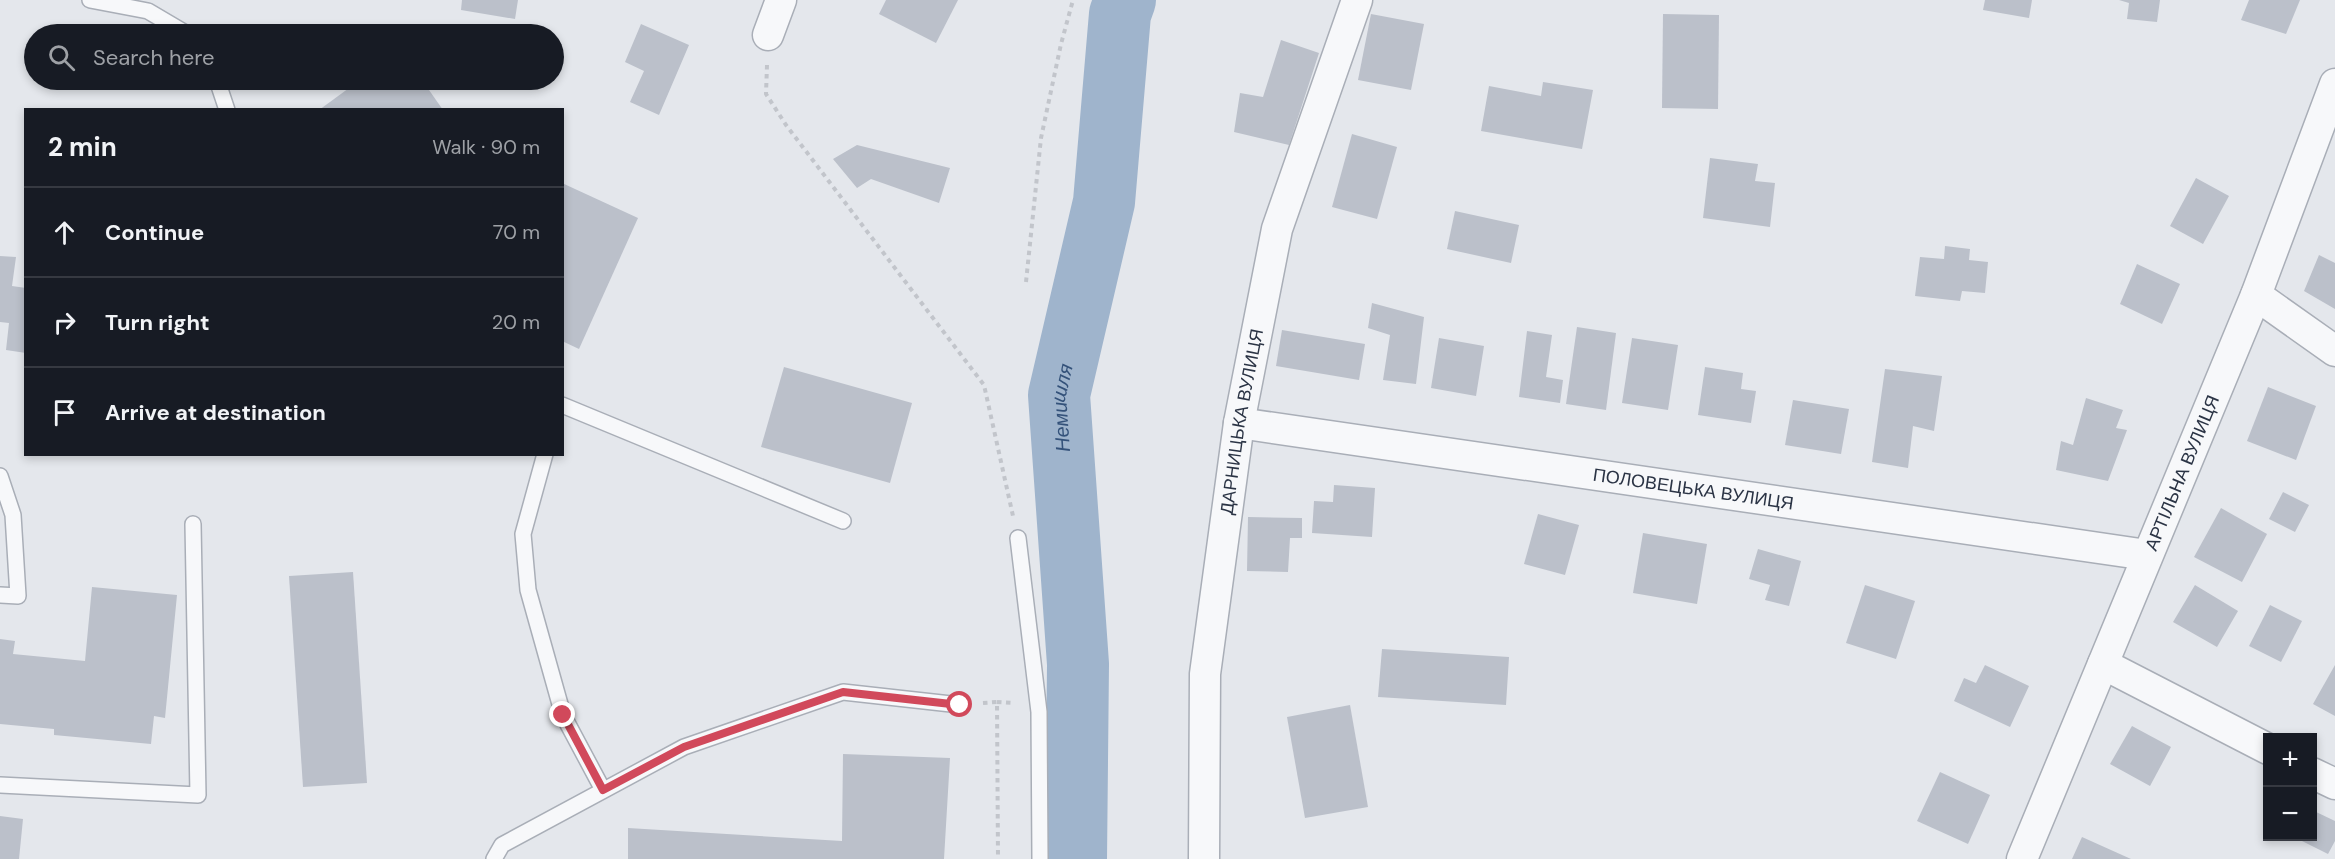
<!DOCTYPE html>
<meta charset="utf-8">
<style>
:root{--surface:#171b24;--page:#242831;--text:#f1f3f6;--muted:#9ea1a6;--line:#363941}
body{margin:0;font-family:"DM Sans",sans-serif;background:var(--page);color:var(--text)}
.controls{position:absolute;right:18px;bottom:18px;display:grid;overflow:hidden;border-radius:0px;box-shadow:0 3px 9px #0003}
.controls button{width:54px;height:54px;display:grid;place-items:center;padding:0;border:0;border-bottom:2px solid var(--line);background:var(--surface);color:var(--text);font:30px sans-serif}
.stop{position:absolute;width:18px;height:18px;margin:-14px;border:4px solid #d1495b;border-radius:50%;background:#fff}
.stop.end{background:#d1495b;border-color:#fff;box-shadow:0 2px 6px #0008}
.list{margin:0;padding:0;list-style:none}
h2{display:flex;justify-content:space-between;align-items:center;height:78px;margin:0;padding:0 24px;font-size:26px}
h2 small{font-size:20px;font-weight:400;color:var(--muted)}
.list li{display:grid;grid-template-columns:39px 1fr auto;gap:18px;align-items:center;box-sizing:border-box;height:90px;padding:0 24px;border-top:2px solid var(--line)}
.list b{display:block;font-size:22px;white-space:nowrap}
.list em{font-size:20px;font-style:normal;color:var(--muted)}
.icon{flex:none;width:33px;height:33px;fill:none;stroke:currentColor;stroke-width:2;stroke-linecap:round;stroke-linejoin:round}
.map{position:relative;flex:none;width:2335px;height:859px;overflow:hidden}
.search{position:absolute;background:var(--surface);box-shadow:0 3px 9px #0003;left:24px;top:24px;width:540px;height:66px;display:flex;align-items:center;gap:15px;box-sizing:border-box;padding:0 21px;border-radius:33px;color:var(--muted);font-size:22px}
.panel{position:absolute;background:var(--surface);box-shadow:0 3px 9px #0003;left:24px;top:108px;width:540px;height:348px;border-radius:0px}
.map>svg:first-child{display:block}
.lines{fill:none;stroke-linecap:round;stroke-linejoin:round}
.river{stroke:#9fb4cc;stroke-width:62}
.building{fill:#bbc0ca}
.lane-casing{stroke:#a9aeb7;stroke-width:18}
.street-casing{stroke:#a9aeb7;stroke-width:33}
.path{stroke:#c2c5cb;stroke-width:4;stroke-dasharray:4.5 4.5;stroke-linecap:butt}
.lane{stroke:#f7f8fa;stroke-width:15}
.street{stroke:#f7f8fa;stroke-width:30}
.route{stroke:#d1495b;stroke-width:8}
.labels{text-anchor:middle;stroke-width:5;stroke-linejoin:round;paint-order:stroke}
.street-label{font-size:18px;fill:#2b3445;stroke:#f4f6f9}
.water-label{font-size:20px;font-style:italic;fill:#34527a;stroke:#f4f6f9}
</style>
<div class="map">
<svg width="2335" height="859" viewBox="0 0 2335 859">
<rect width="100%" height="100%" fill="#e4e7ec"/>
<g class="lines">
<path class="river" id="s1" d="M1076 859 1078 664 1059 395 1104 202 1120 14 1125 0"/>
</g>
<g class="building">
<polygon points="462,0 518,0 515,19 461,10"/>
<polygon points="886,0 958,0 936,43 879,14"/>
<polygon points="1985,0 2032,0 2029,18 1983,10"/>
<polygon points="2119,0 2160,0 2157,22 2127,19 2129,3"/>
<polygon points="2249,0 2300,0 2286,34 2241,20"/>
<polygon points="1371,14 1424,24 1411,90 1358,80"/>
<polygon points="1663,14 1719,15 1718,109 1662,108"/>
<polygon points="641,24 689,45 659,115 630,102 644,71 625,62"/>
<polygon points="1281,40 1319,53 1289,145 1234,132 1240,93 1263,97"/>
<polygon points="360,80 422,80 443,110 319,110"/>
<polygon points="1543,82 1593,90 1582,149 1481,131 1489,86 1541,96"/>
<polygon points="1352,134 1397,147 1377,219 1332,207"/>
<polygon points="857,145 950,168 939,203 871,179 857,188 833,159"/>
<polygon points="1710,158 1758,164 1755,181 1775,183 1770,227 1703,218"/>
<polygon points="2196,178 2229,196 2203,244 2170,226"/>
<polygon points="562,183 638,218 579,349 562,341"/>
<polygon points="1455,211 1519,225 1511,263 1447,249"/>
<polygon points="1945,246 1970,249 1969,260 1988,262 1985,293 1962,291 1960,301 1915,296 1920,257 1944,259"/>
<polygon points="2319,255 2335,263 2335,309 2304,291"/>
<polygon points="0,256 16,257 12,286 26,288 26,353 6,350 9,323 0,322"/>
<polygon points="2137,264 2180,284 2162,324 2120,304"/>
<polygon points="1372,303 1424,317 1416,384 1383,380 1390,335 1368,328"/>
<polygon points="1577,327 1616,333 1606,410 1566,404"/>
<polygon points="1282,330 1365,344 1359,380 1276,366"/>
<polygon points="1527,331 1552,335 1546,377 1563,380 1560,403 1519,397"/>
<polygon points="1439,338 1484,346 1476,396 1431,388"/>
<polygon points="1632,338 1678,345 1668,410 1622,403"/>
<polygon points="784,367 912,403 890,483 761,447"/>
<polygon points="1705,367 1743,373 1741,389 1756,391 1751,423 1698,415"/>
<polygon points="1885,369 1942,376 1934,431 1913,426 1908,468 1872,462"/>
<polygon points="2268,387 2316,406 2296,460 2247,441"/>
<polygon points="2086,398 2123,410 2116,428 2127,430 2108,481 2056,470 2061,441 2073,445"/>
<polygon points="1793,400 1849,409 1841,454 1785,445"/>
<polygon points="1334,485 1375,488 1372,537 1312,533 1314,501 1333,502"/>
<polygon points="2283,492 2309,505 2295,532 2269,519"/>
<polygon points="2221,508 2267,534 2242,582 2194,557"/>
<polygon points="1538,514 1579,525 1565,575 1524,564"/>
<polygon points="1248,517 1302,518 1302,538 1290,538 1288,572 1247,571"/>
<polygon points="1643,533 1707,544 1697,604 1633,593"/>
<polygon points="1758,549 1801,561 1789,606 1765,600 1770,585 1749,579"/>
<polygon points="353,572 367,783 303,787 289,576"/>
<polygon points="1865,585 1915,601 1896,659 1846,643"/>
<polygon points="2195,585 2238,611 2217,647 2173,622"/>
<polygon points="92,587 177,595 165,718 154,716 151,744 54,735 54,729 0,724 0,639 15,641 13,654 85,661"/>
<polygon points="2270,605 2302,621 2281,662 2249,646"/>
<polygon points="1382,649 1509,657 1506,705 1378,697"/>
<polygon points="1985,665 2029,686 2010,727 1954,701 1964,678 1976,683"/>
<polygon points="2335,665 2335,716 2313,704"/>
<polygon points="1350,705 1368,807 1305,818 1287,717"/>
<polygon points="2132,726 2171,747 2150,786 2110,764"/>
<polygon points="843,754 950,758 944,859 628,859 628,828 842,841"/>
<polygon points="1940,772 1990,795 1968,844 1917,821"/>
<polygon points="2312,810 2335,821 2335,841 2328,854 2292,836 2312,836"/>
<polygon points="0,816 23,819 19,859 0,859"/>
<polygon points="2082,837 2131,859 2072,859"/>
</g>
<g class="lines">
<defs>
<g id="lane">
<polyline points="90,0 148,11 187,34"/>
<polyline points="217,80 227,110"/>
<polyline points="562,405 843,521"/>
<polyline points="545,454 523,534 528,590 563,715 603,790"/>
<polyline points="0,476 13,515 18,596 0,595"/>
<polyline points="1018,538 1039,712 1040,859"/>
<polyline points="0,785 198,795 193,524"/>
<polyline points="494,859 502,845 684,747 843,692 960,705"/>
</g>
<g id="street">
<polyline points="768,35 781,0"/>
<polyline points="2256,295 2335,351"/>
<path id="s2" d="M1239 423 2147 555"/>
<polyline points="2103,664 2268,749"/>
<polyline points="2312,773 2335,784"/>
<path id="s3" d="M1204 859 1205 674 1239 423 1277 229 1357 0"/>
<path id="s4" d="M2022 859 2256 295 2335 84"/>
</g>
</defs>
<use href="#lane" class="lane-casing"/>
<use href="#street" class="street-casing"/>
<g class="path">
<polyline points="767,65 766,94 786,125 984,385 1013,516"/>
<polyline points="1026,282 1041,138 1061,44 1073,0"/>
<polyline points="997,702 1014,703"/>
<polyline points="983,703 997,702 998,859"/>
</g>
<use href="#lane" class="lane"/>
<use href="#street" class="street"/>
</g>
<g class="lines">
<polyline class="route" points="563,715 603,790 684,747 843,692 960,705"/>
</g>
<g class="labels">
<g class="street-label">
<text dy="6" stroke="none"><textPath href="#s3" startOffset="440">ДАРНИЦЬКА ВУЛИЦЯ</textPath></text>
<text dy="6" stroke="none"><textPath href="#s4" startOffset="418">АРТІЛЬНА ВУЛИЦЯ</textPath></text>
<text dy="6" stroke="none"><textPath href="#s2" startOffset="459">ПОЛОВЕЦЬКА ВУЛИЦЯ</textPath></text>
</g>
<g class="water-label">
<text dy="7" stroke="none"><textPath href="#s1" startOffset="452">Немишля</textPath></text>
</g>
</g>
</svg>
<div class="controls">
<button>+</button>
<button>−</button>
</div>
<div class="stop" style="left:960px;top:705px"></div>
<div class="stop end" style="left:563px;top:715px"></div>
<div class="search"><svg class="icon" aria-label="search" viewBox="0 0 24 24"><circle cx="10" cy="10" r="6"/><path d="M15 15l6 6"/></svg>Search here</div>
<section class="panel">
<h2>2 min<small>Walk · 90 m</small></h2>
<ul class="list">
<li><svg class="icon" aria-label="ahead" viewBox="0 0 24 24"><path d="M12 20V5M6 11l6-6 6 6"/></svg><div><b>Continue</b></div><em>70 m</em></li>
<li><svg class="icon" aria-label="right" viewBox="0 0 24 24"><path d="M7 20v-9h11M14 6l5 5-5 5"/></svg><div><b>Turn right</b></div><em>20 m</em></li>
<li><svg class="icon" aria-label="arrive" viewBox="0 0 24 24"><path d="M6 21V4h12l-3 4 3 4H6"/></svg><div><b>Arrive at destination</b></div></li>
</ul>
</section>
</div>
